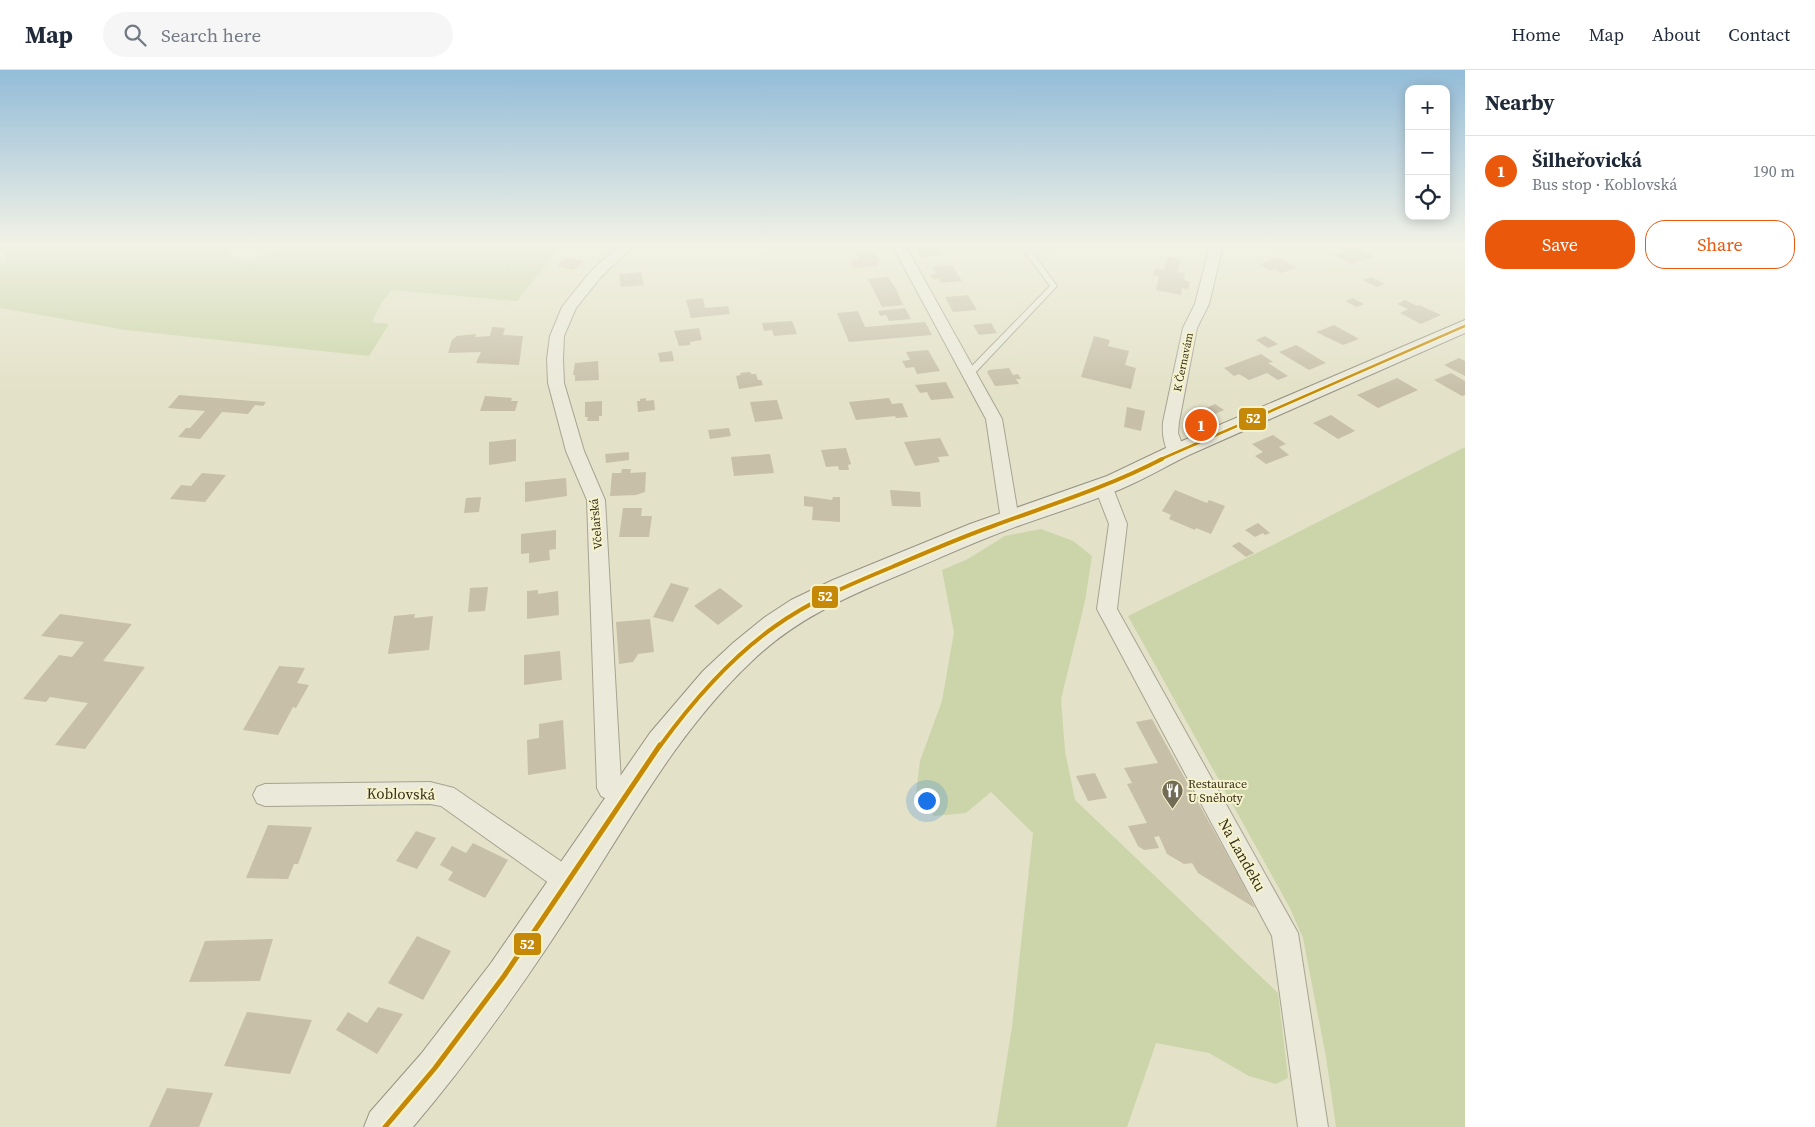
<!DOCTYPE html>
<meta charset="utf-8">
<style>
:root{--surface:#fff;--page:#f6f6f7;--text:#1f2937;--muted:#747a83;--line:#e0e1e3;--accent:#ea580c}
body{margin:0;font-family:"Source Serif 4",serif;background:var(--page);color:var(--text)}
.controls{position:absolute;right:15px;top:15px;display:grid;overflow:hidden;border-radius:10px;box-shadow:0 2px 12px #0003}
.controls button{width:45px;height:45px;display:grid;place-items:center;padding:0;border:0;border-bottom:1px solid var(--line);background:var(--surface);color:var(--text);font:25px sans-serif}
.you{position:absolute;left:926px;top:730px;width:18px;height:18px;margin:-12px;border:4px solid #fff;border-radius:50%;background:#1a73e8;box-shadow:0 0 0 8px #1a73e833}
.badge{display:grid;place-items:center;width:32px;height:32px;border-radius:50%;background:var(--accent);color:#fff;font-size:16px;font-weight:700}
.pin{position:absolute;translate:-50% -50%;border:2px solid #fff;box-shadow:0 1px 5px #0006}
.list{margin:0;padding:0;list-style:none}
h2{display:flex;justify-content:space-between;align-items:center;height:65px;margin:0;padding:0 20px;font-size:21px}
h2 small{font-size:16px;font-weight:400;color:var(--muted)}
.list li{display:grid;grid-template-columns:32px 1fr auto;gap:15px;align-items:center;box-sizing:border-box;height:70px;padding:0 20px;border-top:1px solid var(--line)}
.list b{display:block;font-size:19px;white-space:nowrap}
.list p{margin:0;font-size:16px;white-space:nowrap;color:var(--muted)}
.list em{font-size:16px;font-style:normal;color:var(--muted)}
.actions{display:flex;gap:10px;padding:15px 20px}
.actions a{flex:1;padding:11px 0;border:1px solid var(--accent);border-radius:20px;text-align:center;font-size:18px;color:var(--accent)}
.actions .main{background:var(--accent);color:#fff}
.icon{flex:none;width:28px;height:28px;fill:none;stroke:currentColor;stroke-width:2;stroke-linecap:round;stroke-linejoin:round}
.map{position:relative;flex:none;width:1465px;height:1057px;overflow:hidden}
header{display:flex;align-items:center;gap:30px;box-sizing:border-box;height:70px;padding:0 25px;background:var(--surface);border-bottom:1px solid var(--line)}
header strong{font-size:24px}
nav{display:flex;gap:28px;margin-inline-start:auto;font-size:18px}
.search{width:350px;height:45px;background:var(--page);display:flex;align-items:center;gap:12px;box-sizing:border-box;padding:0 18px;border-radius:28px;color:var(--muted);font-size:19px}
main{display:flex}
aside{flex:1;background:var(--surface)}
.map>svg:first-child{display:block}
.green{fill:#cbd5a9}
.building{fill:#c7bfa8}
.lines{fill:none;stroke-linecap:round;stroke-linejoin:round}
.lane-casing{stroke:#a7a491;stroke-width:2}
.street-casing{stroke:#a7a491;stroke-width:2}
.secondary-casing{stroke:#979381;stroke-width:2}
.lane{fill:#eae9da;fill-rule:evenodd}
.street{fill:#eae9da;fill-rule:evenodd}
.secondary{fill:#eae9da;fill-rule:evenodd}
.bus-1-far2-casing{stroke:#f6f3cc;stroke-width:5}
.bus-1-far1-casing{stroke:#f6f3cc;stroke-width:8}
.bus-1-casing{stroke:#f6f3cc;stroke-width:9}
.bus-1-far2{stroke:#c68807;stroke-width:2.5}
.bus-1-far1{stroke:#c68807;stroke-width:4}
.bus-1{stroke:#c68807;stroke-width:5}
.labels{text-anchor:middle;stroke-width:4;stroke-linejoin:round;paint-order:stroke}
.far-street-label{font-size:11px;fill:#352d1b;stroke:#f6f3cc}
.street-label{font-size:12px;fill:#352d1b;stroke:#f6f3cc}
.poi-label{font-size:12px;fill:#352d1b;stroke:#f6f3cc;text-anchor:start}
.near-street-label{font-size:15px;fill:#352d1b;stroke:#f6f3cc}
.line-badge{stroke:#f6f3cc;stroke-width:2}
.badge-label{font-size:14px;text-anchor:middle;font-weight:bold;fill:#fff}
</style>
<header>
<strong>Map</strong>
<div class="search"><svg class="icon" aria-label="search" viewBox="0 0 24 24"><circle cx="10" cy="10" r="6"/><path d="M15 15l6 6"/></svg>Search here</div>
<nav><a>Home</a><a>Map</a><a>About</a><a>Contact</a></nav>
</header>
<main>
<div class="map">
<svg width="1465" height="1057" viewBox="0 0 1465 1057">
<rect width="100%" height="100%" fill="#e3e1c7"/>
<g class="green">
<polygon points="4,175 222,175 225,177 233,188 249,192 296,175 560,177 517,231 392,220 382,232 372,252 389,254 369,286 126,260 0,238 0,193 6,191"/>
<polygon points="1465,377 1465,1057 1336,1057 1326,987 1303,868 1290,838 1128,546 1269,477"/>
<polygon points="1041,459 1073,471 1092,486 1085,531 1061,629 1065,681 1075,730 1278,923 1288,1008 1276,1014 1249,1006 1209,983 1156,973 1127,1057 996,1057 1012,957 1033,763 991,722 966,743 934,746 916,723 920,691 942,631 954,562 942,500 966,490 1005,466"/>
</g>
<g class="building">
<polygon points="914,175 937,175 943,185 921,187"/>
<polygon points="1042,175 1063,175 1065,178 1045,180"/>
<polygon points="1351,175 1354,175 1375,186 1351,194 1334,185 1343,182 1338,180"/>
<polygon points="874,181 880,191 877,192 879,196 854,198 850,190 859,189 856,183"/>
<polygon points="567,187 584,191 574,200 557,196"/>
<polygon points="1167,187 1180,189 1178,202 1185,203 1184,210 1190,212 1188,220 1182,218 1181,225 1156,220 1159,206 1153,205 1155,198 1164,200"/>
<polygon points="1277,187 1296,198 1281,203 1274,199 1270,201 1260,195 1264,194 1262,193"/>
<polygon points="952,195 962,211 941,213 939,209 933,209 930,204 936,204 932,197"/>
<polygon points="641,202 644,215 621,217 619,204"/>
<polygon points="888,207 897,221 903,235 882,237 868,209"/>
<polygon points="1371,207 1385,214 1377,217 1363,210"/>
<polygon points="968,225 977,240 953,242 945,227"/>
<polygon points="703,228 705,238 728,236 730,244 691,248 686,230"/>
<polygon points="1353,228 1364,234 1357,237 1345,231"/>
<polygon points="1405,230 1417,236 1419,235 1441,245 1421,254 1400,243 1408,239 1397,234"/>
<polygon points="905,238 911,249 889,251 886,245 880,246 878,241"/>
<polygon points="858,241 865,257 925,252 932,265 849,272 837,243"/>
<polygon points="792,251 797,264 774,266 772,260 764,261 762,253"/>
<polygon points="991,253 997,263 979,265 973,255"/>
<polygon points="1334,255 1359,269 1343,275 1316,262"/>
<polygon points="492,257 505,258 503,265 523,266 519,295 476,293 481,282 448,283 452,270 457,266 476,264 475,267 490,266"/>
<polygon points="699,258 702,270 690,272 690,275 679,276 674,261"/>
<polygon points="1094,266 1110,270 1108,276 1129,281 1125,295 1136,298 1131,319 1081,307"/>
<polygon points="1265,266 1278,274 1268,278 1256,270"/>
<polygon points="1296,275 1326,293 1309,300 1279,282"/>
<polygon points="928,280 940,301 917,304 914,297 906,298 902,291 910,290 906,282"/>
<polygon points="672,281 674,291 660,292 658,283"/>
<polygon points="1261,284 1273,292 1268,293 1288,306 1278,310 1267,303 1249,310 1239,304 1234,306 1224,298"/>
<polygon points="1459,288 1465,291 1465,306 1444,295"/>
<polygon points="598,291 599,310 575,311 575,305 573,305 575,293"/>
<polygon points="1009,298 1013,305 1018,304 1021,309 1016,309 1019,314 995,316 987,302 989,300"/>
<polygon points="750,302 751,304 756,304 758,310 761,310 763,315 739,319 736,306 741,305 740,303"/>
<polygon points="1451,303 1465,311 1465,325 1462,326 1434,310"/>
<polygon points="1397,308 1418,320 1378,338 1357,325"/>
<polygon points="946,312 954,328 931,330 927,322 920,323 915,315"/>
<polygon points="179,325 266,332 263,336 255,335 248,344 222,342 200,369 178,367 186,358 190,358 205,341 168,338"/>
<polygon points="485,326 512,328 511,331 518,331 515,341 480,341"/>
<polygon points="646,328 646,331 654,330 655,340 638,342 637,331 640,331 640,329"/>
<polygon points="889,328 892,334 902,333 908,347 896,348 895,346 856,350 849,332"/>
<polygon points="777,330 783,349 755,352 750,332"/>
<polygon points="602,331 602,346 599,346 599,351 587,351 588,347 585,347 585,332"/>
<polygon points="1215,334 1224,340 1215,344 1206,338"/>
<polygon points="1127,337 1145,341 1141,361 1124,357"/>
<polygon points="1331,345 1355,361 1338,369 1313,353"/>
<polygon points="729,358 731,366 710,369 708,360"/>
<polygon points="1273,365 1286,374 1279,377 1289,385 1266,394 1255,386 1263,382 1252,374"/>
<polygon points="940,368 949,386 938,387 940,392 915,396 904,372"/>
<polygon points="516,369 516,391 489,395 489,372"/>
<polygon points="846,378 851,394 848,395 849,400 839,400 838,396 826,397 821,380"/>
<polygon points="629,382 629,390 606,393 605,384"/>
<polygon points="770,384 774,403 734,406 731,387"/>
<polygon points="622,399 631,399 630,403 646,402 645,422 636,425 610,426 612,403 621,403"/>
<polygon points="202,403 226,405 205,432 170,429 181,415 191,416"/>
<polygon points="566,408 567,426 525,432 525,412"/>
<polygon points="890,420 920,422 921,437 892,436"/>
<polygon points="1175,420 1207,433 1209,430 1225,436 1211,464 1196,458 1195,460 1169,449 1171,445 1162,441"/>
<polygon points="804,426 832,430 833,427 840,427 840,452 812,450 813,437 804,436"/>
<polygon points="481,427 479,442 464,443 466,428"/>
<polygon points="623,438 642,438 641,446 652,446 649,467 619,467"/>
<polygon points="1258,453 1270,463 1265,465 1263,463 1255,467 1245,460"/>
<polygon points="556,460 556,479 549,480 550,490 529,493 529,483 521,484 521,464"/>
<polygon points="1239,472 1254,483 1246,487 1232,476"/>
<polygon points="671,513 689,518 673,552 653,547"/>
<polygon points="488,517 485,541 468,542 470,518"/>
<polygon points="720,518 743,536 718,555 694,536"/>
<polygon points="538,520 538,524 558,521 559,545 527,549 527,521"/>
<polygon points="60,544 132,554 103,591 145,597 85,679 55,675 88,633 50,627 46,632 23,629 59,585 72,587 84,572 41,566"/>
<polygon points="415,544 414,548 433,546 429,580 388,584 394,546"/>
<polygon points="650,549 654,582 638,584 633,592 619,594 616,552"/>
<polygon points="560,581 562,610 524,615 524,585"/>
<polygon points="279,596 305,598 297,613 309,615 296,638 293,637 278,665 243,660"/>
<polygon points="1152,649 1241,810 1255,838 1198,803 1192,793 1184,794 1167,784 1159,766 1154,767 1159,778 1144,780 1138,776 1128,756 1147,753 1127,714 1132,713 1124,698 1158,693 1136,652"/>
<polygon points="563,650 566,699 528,705 527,670 539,668 539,654"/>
<polygon points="1095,703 1107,728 1088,731 1076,706"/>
<polygon points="268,755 312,757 298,794 294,794 288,809 246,808"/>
<polygon points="416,761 436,768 417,799 396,791"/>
<polygon points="473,773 508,790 485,828 448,810 453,802 440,795 452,776 466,783"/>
<polygon points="417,866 451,881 423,930 388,913"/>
<polygon points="273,869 260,911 189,912 205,871"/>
<polygon points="378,937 403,944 377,984 336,960 348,942 367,953"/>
<polygon points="247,942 312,950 290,1004 224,996"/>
<polygon points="167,1018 213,1023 199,1057 149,1057"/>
</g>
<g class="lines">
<defs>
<polygon id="lane" points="1020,175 1027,175 1057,216 973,305 967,305 967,301 1050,216"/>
<g id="street">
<polygon points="0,175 7,175 0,180"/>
<polygon points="620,175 634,175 600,208 576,238 564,266 563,289 564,313 584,381 605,430 621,712 632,719 636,727 632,735 624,738 601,726 597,718 587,430 566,381 548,313 547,289 550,266 562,237 590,202"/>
<polygon points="892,175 905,175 1002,349 1019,450 1017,455 1010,457 1003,455 1001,450 986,349"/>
<path d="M1210 175H1223L1209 234 1197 258 1179 352 1178 363 1185 382 1182 386 1176 388 1170 386C1164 376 1162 364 1163 352L1183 258 1195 234Z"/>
<polygon points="1104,412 1110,414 1113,418 1127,454 1117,539 1298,863 1328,1057 1298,1057 1272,866 1097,539 1109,454 1095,418 1098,414"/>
<polygon points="430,712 454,718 578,803 582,812 578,821 569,825 560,821 441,736 430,734 265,736 257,733 253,725 257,717 265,714"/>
</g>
<path id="secondary" d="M1465 250V263C1373 304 1280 344 1189 385 1166 396 1145 409 1121 419 1087 433 1052 444 1018 456 979 470 942 487 904 503 848 526 795 549 751 592 680 659 634 743 582 824 530 905 475 984 413 1057H364L370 1042 421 984 491 893 650 663 703 601 733 573 765 547 791 530 833 510 970 454 1107 406 1168 377Z"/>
</defs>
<use href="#lane" class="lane-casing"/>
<use href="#street" class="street-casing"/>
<use href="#secondary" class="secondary-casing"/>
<use href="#lane" class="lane"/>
<use href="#street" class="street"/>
<use href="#secondary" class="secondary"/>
<defs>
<polyline id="bus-1-far2" points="1159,390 1465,256"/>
<path id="bus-1-far1" d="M660 676C692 632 729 589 774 557 810 531 851 514 892 497 925 483 959 468 993 456 1050 435 1108 417 1162 389"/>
<polyline id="bus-1" points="385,1057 435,998 504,906 660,675"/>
</defs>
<use href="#bus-1-far2" class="bus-1-far2-casing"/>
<use href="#bus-1-far1" class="bus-1-far1-casing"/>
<use href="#bus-1" class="bus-1-casing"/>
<use href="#bus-1-far2" class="bus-1-far2"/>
<use href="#bus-1-far1" class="bus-1-far1"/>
<use href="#bus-1" class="bus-1"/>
</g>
<linearGradient id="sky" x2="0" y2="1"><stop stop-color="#93bcd8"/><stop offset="0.54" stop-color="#f2f2e6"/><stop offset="1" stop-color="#f2f2e6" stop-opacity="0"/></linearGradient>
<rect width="1465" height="323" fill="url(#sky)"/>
<defs>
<symbol id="restaurant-pin" viewBox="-11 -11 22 30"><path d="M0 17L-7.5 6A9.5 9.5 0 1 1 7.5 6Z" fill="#726c57" stroke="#f6f3cc"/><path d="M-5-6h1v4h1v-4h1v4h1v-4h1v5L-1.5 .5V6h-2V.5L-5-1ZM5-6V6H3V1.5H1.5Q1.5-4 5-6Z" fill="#fff"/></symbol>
</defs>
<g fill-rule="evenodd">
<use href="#restaurant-pin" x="1160" y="708" width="25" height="34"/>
</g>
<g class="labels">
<g class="far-street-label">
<text transform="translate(1183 292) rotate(-78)" y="4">K Černavám</text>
</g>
<g class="street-label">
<text transform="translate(596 454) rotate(-95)" y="4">Včelařská</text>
</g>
<g class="poi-label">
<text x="1188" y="718">Restaurace<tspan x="1188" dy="14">U Sněhoty</tspan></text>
</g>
<g class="near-street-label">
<text transform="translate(401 724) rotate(1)" y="5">Koblovská</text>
<text transform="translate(1242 785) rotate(61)" y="5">Na Landeku</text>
</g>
</g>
<g class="line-badge">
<rect x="1238" y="337" width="29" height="24" rx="5" fill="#c68807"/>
<rect x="811" y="515" width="28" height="24" rx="5" fill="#c68807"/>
<rect x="513" y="862" width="29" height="24" rx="5" fill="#c68807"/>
</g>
<g class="badge-label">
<text x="1253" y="353">52</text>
<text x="825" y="531">52</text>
<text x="527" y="879">52</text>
</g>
</svg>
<div class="controls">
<button>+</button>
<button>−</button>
<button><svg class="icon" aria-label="locate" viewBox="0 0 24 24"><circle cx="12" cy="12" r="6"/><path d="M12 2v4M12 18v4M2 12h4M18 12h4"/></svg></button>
</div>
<div class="you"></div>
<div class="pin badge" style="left:1201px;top:355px">1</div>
</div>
<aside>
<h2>Nearby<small></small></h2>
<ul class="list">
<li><span class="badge">1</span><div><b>Šilheřovická</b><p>Bus stop · Koblovská</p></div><em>190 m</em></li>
</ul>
<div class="actions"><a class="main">Save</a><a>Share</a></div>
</aside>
</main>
